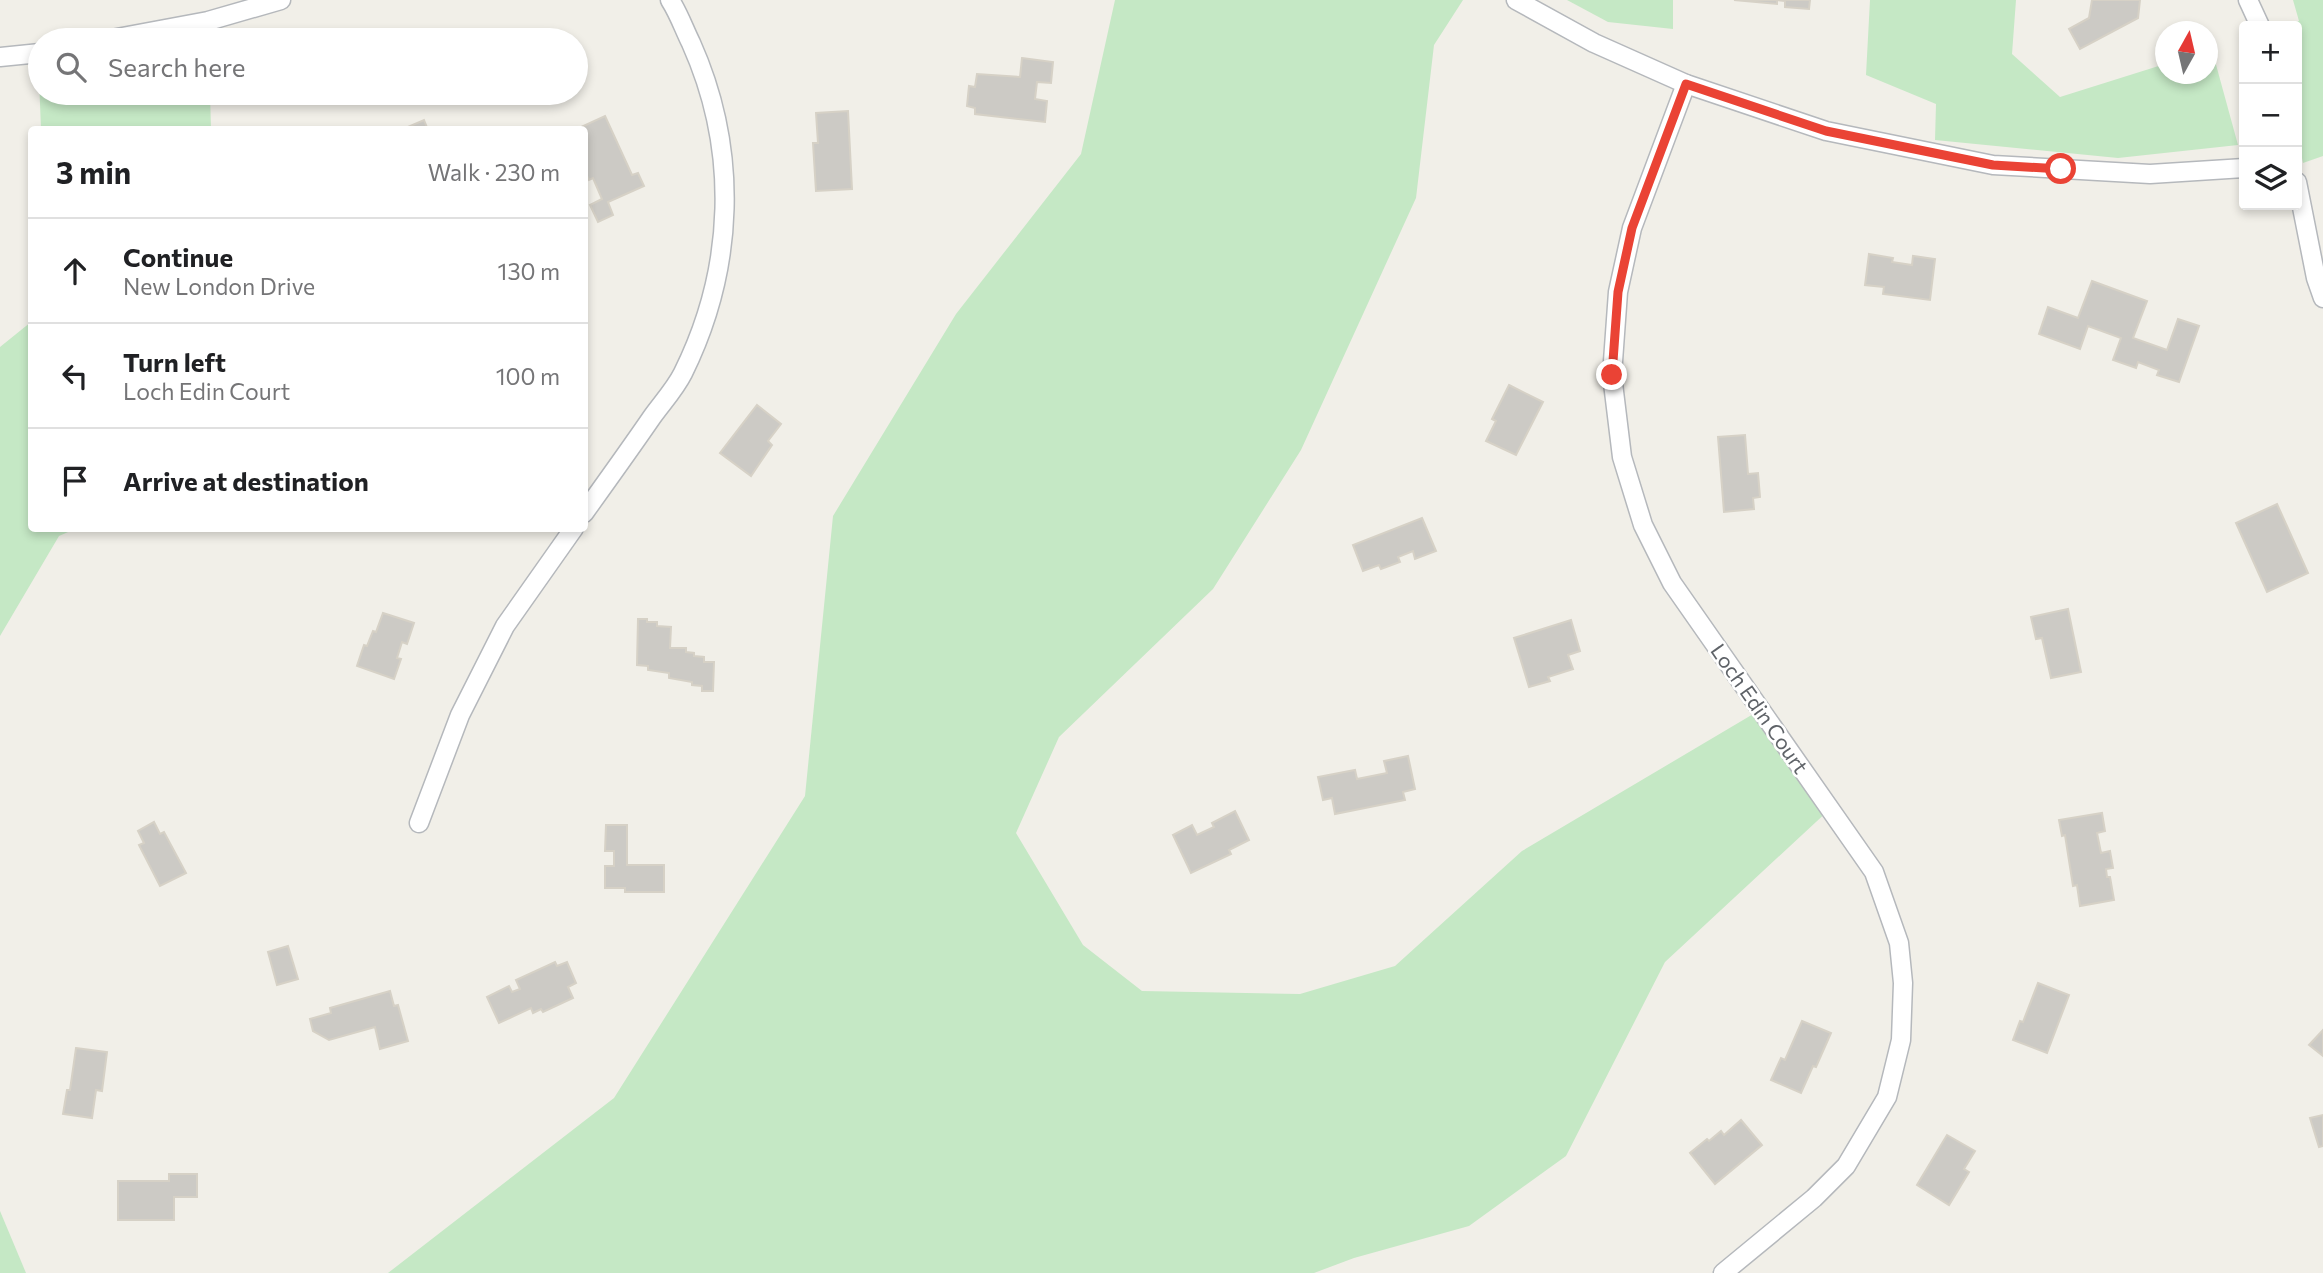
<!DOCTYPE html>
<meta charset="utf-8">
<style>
:root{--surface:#fff;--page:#f2f2f2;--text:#202124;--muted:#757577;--line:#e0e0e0}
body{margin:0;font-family:Commissioner,sans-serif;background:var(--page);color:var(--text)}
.controls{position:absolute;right:21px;top:21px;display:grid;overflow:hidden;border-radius:7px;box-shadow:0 4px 10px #0003}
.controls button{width:63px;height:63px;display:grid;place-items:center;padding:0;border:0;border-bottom:2px solid var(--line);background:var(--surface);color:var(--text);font:35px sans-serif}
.compass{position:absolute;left:2155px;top:21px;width:63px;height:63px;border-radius:50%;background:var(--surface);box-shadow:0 4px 10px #0003;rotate:8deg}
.stop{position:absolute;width:21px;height:21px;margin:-16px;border:5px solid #ea4335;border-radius:50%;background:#fff}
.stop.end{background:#ea4335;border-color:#fff;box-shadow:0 2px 7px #0008}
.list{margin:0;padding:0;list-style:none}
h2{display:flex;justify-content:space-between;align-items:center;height:91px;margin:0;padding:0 28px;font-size:30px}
h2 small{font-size:23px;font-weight:400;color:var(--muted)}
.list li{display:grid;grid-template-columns:46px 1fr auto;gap:21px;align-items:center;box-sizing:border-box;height:105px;padding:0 28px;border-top:2px solid var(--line)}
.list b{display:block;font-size:26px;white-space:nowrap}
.list p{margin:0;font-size:23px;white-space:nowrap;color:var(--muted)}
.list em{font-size:23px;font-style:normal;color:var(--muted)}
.icon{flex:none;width:38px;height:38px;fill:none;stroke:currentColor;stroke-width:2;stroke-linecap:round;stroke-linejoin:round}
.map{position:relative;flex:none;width:2323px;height:1273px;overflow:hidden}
.search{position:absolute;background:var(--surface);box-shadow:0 4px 10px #0003;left:28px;top:28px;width:560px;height:77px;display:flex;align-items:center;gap:18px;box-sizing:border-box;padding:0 24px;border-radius:38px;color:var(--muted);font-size:26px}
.panel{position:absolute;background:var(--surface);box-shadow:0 4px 10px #0003;left:28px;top:126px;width:560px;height:406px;border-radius:7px}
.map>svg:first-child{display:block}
.green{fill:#c5e8c5}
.building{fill:#cccac5;stroke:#d6d1c6;stroke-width:2}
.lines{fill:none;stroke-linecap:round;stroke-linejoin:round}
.minor-casing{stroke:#b5b8bc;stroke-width:21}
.minor{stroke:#fff;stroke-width:18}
.route{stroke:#ea4335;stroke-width:9}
.labels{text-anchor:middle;stroke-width:5;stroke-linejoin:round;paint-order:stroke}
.street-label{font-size:21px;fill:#5f6368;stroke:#fff}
</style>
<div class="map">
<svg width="2323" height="1273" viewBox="0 0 2323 1273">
<rect width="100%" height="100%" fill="#f1efe8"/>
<g class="green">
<polygon points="1115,0 1463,0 1434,45 1416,198 1301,450 1213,589 1059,737 1016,833 1083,945 1142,991 1300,994 1395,966 1522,851 1760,710 1830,809 1665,962 1566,1156 1469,1226 1354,1258 1314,1273 388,1273 614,1098 805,796 833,516 956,314 1081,154"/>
<polygon points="1567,0 1673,0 1673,29 1608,22"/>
<polygon points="1870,0 2016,0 2012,54 2060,97 2165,64 2166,74 2208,74 2208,51 2212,50 2238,145 2118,158 1935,140 1936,104 1866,75"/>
<polygon points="2293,0 2323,0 2323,156 2303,163 2297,134 2297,26 2284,26 2299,21"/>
<polygon points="38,53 40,53 40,93 210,93 211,129 41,129"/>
<polygon points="31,322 32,528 75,529 59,536 0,636 0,347"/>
<polygon points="0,1211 26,1273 0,1273"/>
</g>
<g class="building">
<polygon points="1734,0 1810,0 1809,9 1785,7 1785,1 1777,0 1777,4"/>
<polygon points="2092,0 2140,0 2138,18 2080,49 2069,29 2089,18"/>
<polygon points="1022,58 1053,62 1051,83 1037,82 1035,99 1047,101 1045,122 975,114 975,108 967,106 969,86 975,87 977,74 1020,77"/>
<polygon points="848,111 852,189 816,191 813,143 818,143 816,113"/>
<polygon points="605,116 632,175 638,173 644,186 608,202 613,215 598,222 590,205 602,199 593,178 589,180 584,170 586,145 584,130 579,128"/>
<polygon points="424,120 428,130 401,130"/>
<polygon points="1869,254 1893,258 1892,262 1912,265 1913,256 1935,259 1930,300 1883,294 1884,287 1865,285"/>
<polygon points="2092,281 2147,301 2133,338 2167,350 2178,319 2199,326 2179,382 2157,375 2159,370 2138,362 2136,368 2113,360 2121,338 2088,326 2080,349 2039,334 2048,307 2078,318"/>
<polygon points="1509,385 1543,402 1516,455 1486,441 1496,421 1492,419"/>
<polygon points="757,405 781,424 768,441 772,445 751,476 720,453"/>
<polygon points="1745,435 1748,474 1758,473 1760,497 1753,498 1754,509 1724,512 1718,437"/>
<polygon points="2277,504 2308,573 2267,592 2236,523"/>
<polygon points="1422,518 1436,551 1415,559 1413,551 1398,557 1400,562 1381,569 1379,565 1363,571 1353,545"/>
<polygon points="2068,609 2081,672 2051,678 2042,638 2036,639 2031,617"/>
<polygon points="383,613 414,623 407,644 402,642 397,658 401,659 394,679 357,666 364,645 367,646 373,631 376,632"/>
<polygon points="638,619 647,619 647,622 657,622 657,626 671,627 670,648 686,648 686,652 694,653 694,656 704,657 704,662 714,662 713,691 702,691 702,686 692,685 692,682 669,678 669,673 648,670 648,666 637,665"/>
<polygon points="1571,620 1580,651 1568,655 1573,669 1548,677 1550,681 1529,687 1514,638"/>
<polygon points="1408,756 1415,789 1403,792 1405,800 1335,814 1332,798 1323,800 1318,777 1355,770 1357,779 1387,773 1384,761"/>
<polygon points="1235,811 1249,840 1229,850 1231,854 1191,873 1173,835 1192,825 1197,835 1214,827 1212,823"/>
<polygon points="2102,813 2105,831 2097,833 2101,853 2110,851 2113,868 2106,869 2107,877 2110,877 2114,900 2080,906 2077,885 2073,886 2065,835 2062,836 2059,820"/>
<polygon points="154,822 160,834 164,832 186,873 160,886 139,845 144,843 138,831"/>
<polygon points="606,825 627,825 627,865 664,865 664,892 625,892 625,888 605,888 605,866 614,866 614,851 605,851"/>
<polygon points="288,946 298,979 277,985 268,952"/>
<polygon points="555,962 557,966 567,962 576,983 568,987 573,998 543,1012 541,1009 533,1013 531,1008 499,1023 487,997 509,986 512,992 520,989 516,980"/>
<polygon points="2038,983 2069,995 2047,1053 2013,1040 2020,1021 2023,1022"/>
<polygon points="390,991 394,1006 398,1005 408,1041 380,1049 375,1027 329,1040 313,1031 310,1019 331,1013 330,1008"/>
<polygon points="1802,1021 1831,1033 1816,1067 1813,1066 1801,1093 1771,1080 1781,1058 1785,1060"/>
<polygon points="2323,1030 2323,1056 2309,1045"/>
<polygon points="76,1048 107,1052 102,1091 96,1090 92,1118 63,1114 67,1090 70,1090"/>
<polygon points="2323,1115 2323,1146 2319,1147 2310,1118"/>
<polygon points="1741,1120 1762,1145 1715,1184 1690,1153 1707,1139 1709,1141 1721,1131 1724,1135"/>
<polygon points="1947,1135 1975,1151 1964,1169 1969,1172 1949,1205 1917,1185"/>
<polygon points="169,1174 197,1174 197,1197 174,1197 174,1220 118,1220 118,1181 169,1181"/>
</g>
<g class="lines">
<defs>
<g id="minor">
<polyline points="1516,0 1594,43 1686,84 1826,131 1993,165 2150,174 2244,168"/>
<polyline points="2248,0 2260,26"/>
<polyline points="106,40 208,21 281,0"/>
<polyline points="0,57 40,53"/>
<polyline points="1686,84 1632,228 1618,292 1612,375 1622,457 1643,525 1672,583 1874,872 1899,943 1903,983 1901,1040 1887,1097 1846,1166 1814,1198 1723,1273"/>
<polyline points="2297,182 2316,278 2323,298"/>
<path d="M584 513C607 481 630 449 652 417 662 403 675 389 683 373 735 268 739 150 691 43 684 29 679 14 670 0"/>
<polyline points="419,823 460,715 505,626 574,528"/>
</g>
</defs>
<use href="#minor" class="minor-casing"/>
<use href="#minor" class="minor"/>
</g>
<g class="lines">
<polyline class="route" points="1612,375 1618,292 1632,228 1686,84 1826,131 1993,165 2061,169"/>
</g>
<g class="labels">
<g class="street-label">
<text transform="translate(1759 709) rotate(55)" y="7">Loch Edin Court</text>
</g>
</g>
</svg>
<div class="controls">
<button>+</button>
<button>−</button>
<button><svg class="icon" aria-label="layers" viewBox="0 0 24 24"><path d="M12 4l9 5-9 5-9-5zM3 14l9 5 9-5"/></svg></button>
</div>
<svg class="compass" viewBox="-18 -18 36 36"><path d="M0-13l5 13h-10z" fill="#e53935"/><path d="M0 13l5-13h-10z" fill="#757577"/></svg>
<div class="stop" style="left:2061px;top:169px"></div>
<div class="stop end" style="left:1612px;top:375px"></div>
<div class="search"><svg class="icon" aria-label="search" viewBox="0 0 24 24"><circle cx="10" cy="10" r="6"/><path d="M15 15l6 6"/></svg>Search here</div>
<section class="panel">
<h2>3 min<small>Walk · 230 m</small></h2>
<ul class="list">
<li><svg class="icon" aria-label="ahead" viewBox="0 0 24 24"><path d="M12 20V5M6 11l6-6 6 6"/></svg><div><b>Continue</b><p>New London Drive</p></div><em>130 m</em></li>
<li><svg class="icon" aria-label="left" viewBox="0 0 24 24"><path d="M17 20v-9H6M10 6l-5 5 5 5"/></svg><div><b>Turn left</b><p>Loch Edin Court</p></div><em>100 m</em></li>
<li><svg class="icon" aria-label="arrive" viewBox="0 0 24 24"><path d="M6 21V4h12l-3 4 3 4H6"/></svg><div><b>Arrive at destination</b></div></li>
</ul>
</section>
</div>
